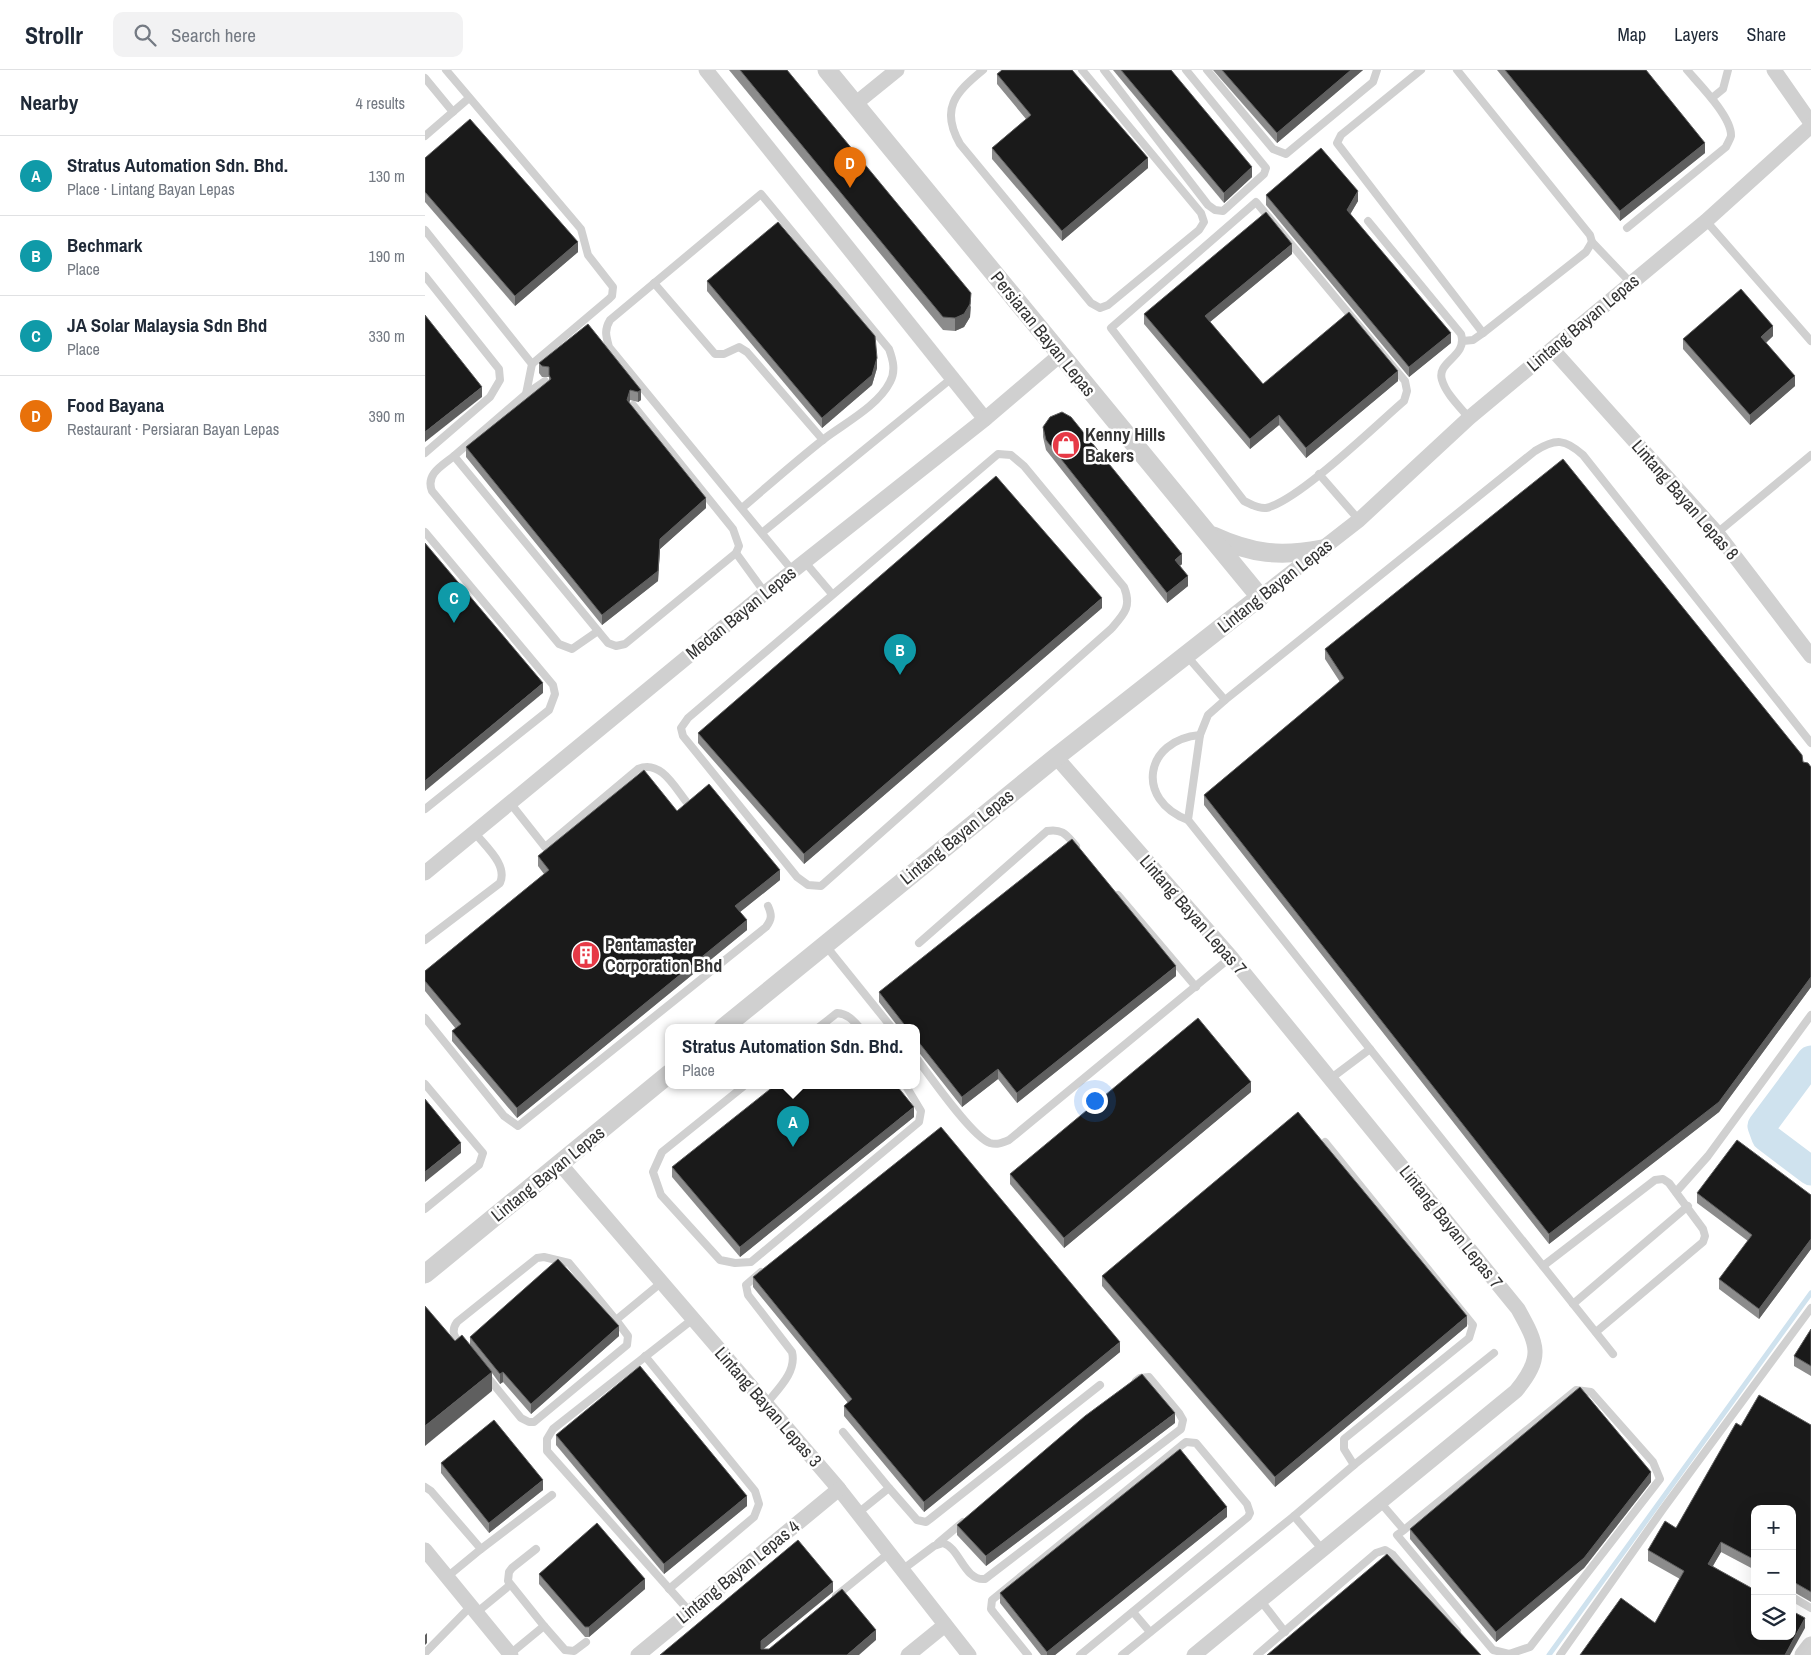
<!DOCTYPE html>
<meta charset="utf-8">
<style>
:root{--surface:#fff;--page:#f2f2f3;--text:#1f2937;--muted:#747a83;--line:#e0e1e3;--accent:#7c3aed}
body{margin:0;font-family:"Archivo Narrow",sans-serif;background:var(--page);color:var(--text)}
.controls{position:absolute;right:15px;bottom:15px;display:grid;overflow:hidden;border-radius:10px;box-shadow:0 5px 20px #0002}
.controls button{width:45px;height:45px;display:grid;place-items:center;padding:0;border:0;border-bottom:1px solid var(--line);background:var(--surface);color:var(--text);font:25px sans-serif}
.you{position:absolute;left:669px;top:1030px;width:18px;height:18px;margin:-12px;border:4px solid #fff;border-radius:50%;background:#1a73e8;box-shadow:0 0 0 8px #1a73e833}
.badge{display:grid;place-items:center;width:32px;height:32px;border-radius:50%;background:var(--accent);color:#fff;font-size:16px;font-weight:700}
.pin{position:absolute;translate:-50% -41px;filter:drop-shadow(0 1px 2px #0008)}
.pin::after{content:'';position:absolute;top:26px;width:18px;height:15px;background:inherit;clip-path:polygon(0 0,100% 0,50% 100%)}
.popup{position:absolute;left:240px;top:954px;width:255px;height:65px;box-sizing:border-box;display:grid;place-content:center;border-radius:10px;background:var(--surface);filter:drop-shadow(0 1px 4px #0005);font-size:16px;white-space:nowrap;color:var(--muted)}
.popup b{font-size:19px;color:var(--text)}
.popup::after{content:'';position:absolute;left:50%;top:100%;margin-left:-10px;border:10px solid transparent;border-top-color:var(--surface)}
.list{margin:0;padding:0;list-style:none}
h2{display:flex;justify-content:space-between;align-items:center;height:65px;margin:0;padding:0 20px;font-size:21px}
h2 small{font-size:16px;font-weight:400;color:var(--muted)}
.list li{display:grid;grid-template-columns:32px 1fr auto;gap:15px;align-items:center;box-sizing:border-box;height:80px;padding:0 20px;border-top:1px solid var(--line)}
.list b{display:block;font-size:19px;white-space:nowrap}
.list p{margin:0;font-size:16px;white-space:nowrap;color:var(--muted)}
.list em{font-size:16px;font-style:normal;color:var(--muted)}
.icon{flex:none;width:28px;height:28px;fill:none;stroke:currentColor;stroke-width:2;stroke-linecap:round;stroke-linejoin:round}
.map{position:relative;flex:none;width:1386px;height:1585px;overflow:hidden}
header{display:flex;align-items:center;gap:30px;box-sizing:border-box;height:70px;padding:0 25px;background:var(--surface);border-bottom:1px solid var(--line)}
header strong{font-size:24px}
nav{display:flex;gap:28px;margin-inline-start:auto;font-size:18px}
.search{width:350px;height:45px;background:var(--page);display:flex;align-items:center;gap:12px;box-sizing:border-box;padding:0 18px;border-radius:10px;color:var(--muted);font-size:19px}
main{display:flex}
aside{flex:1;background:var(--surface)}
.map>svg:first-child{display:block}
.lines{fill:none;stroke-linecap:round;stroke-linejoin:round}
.stream{stroke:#cfe2ee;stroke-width:5}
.river{stroke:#cfe2ee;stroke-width:29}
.service{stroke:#d0d0d0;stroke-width:8}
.minor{stroke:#d0d0d0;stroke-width:15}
.tertiary{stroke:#d0d0d0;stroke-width:19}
.wall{fill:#8c8c8c}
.shaded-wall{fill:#5f5f5f}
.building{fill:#1a1a1a;stroke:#5f5f5f}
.labels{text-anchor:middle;stroke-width:5;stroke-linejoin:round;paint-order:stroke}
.street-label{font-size:18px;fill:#333;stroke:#fff}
.poi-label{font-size:18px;font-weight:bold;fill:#333;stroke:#fff;text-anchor:start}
</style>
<header>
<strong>Strollr</strong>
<div class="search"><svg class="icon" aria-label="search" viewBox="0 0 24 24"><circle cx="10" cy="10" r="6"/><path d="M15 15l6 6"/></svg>Search here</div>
<nav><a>Map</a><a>Layers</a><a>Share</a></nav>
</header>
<main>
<aside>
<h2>Nearby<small>4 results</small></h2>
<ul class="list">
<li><span class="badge" style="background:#0f9aa8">A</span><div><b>Stratus Automation Sdn. Bhd.</b><p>Place · Lintang Bayan Lepas</p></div><em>130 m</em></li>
<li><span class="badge" style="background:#0f9aa8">B</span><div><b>Bechmark</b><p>Place</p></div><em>190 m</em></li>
<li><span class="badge" style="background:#0f9aa8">C</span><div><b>JA Solar Malaysia Sdn Bhd</b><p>Place</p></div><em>330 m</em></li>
<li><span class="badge" style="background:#e8710a">D</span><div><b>Food Bayana</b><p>Restaurant · Persiaran Bayan Lepas</p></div><em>390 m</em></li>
</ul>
</aside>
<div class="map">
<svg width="1386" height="1585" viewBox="0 0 1386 1585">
<rect width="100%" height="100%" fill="#fff"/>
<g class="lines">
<polyline class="stream" points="1124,1585 1386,1223"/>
<polyline class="river" points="1386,990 1337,1056 1341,1067 1386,1101"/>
<g class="service">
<polyline points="21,0 156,159 163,185 188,217 187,226 184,229 107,294"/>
<path d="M558 0C530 23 515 39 535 74L666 233 675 238 683 235 774 160 779 152 776 143 657 0"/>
<polyline points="679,0 783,135 790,140 798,141 839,104 841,98 761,0"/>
<polyline points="782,0 848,79 861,84 948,12 952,0"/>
<polyline points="996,0 916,65 912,73 1058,263"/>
<polyline points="1032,0 1165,165 1167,172 1206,213"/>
<polyline points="0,8 28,42"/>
<polyline points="1287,28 1298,19 1303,0"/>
<polyline points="0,66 44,28"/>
<path d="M831 132 980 311 982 321 979 331C951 355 873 431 841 438 833 439 826 434 819 431L686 258Z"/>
<path d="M943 151 1036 264C1043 287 1011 291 1017 310 1021 324 1035 337 1044 348"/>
<polyline points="1281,151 1386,271"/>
<path d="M1202 158 1301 77C1302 74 1305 70 1306 66 1307 47 1274 14 1262 0"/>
<polyline points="0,160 107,294 101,324"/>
<polyline points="0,206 74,299 75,310 65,327 0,383"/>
<polyline points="229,213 290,284 299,284 314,277 322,282 398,370"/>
<polyline points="1038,271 1048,270 1058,263 1161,182 1167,172"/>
<polyline points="120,311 101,324 29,386 183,573 191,576 200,574 311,483 314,476 308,459 208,335"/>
<path d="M573 384 586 385 599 396 699 517C707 537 699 544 686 559L396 816 383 815 372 807 258 666 256 658 263 648Z"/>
<path d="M29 386C18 395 0 404 7 421L134 574 147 579 173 561"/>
<polyline points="894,404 934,450"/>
<path d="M317 438C344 415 371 391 399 369 420 353 453 336 465 312 471 301 468 290 464 279L336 124 185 250C179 260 181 266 184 277L367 500"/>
<polyline points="0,462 128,615 130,624 124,640 0,739"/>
<polyline points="338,462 527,308"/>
<polyline points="1292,463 1386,385"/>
<polyline points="311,483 340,523"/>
<polyline points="379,491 407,524"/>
<polyline points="761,585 800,630 783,645 775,665 763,750 945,979"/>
<path d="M800 630 1110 381C1131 368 1140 369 1158 385L1386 673"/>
<path d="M86 734 120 777 213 699C236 689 250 718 263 734"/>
<path d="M763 750C710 730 719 670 775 665"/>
<polyline points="693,825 771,917"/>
<path d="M0 870 75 813C83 795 61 777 50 763"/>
<path d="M494 873 622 761C638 758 642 766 651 776"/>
<polyline points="401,876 467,958"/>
<path d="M0 948 79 1046 93 1056 341 857C347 849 347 845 343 836"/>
<path d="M393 958 412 943C423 944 428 950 435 958"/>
<path d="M492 989C505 1006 547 1067 565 1073 572 1075 577 1073 584 1070L806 887"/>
<polyline points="905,1009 945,979 1188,1284"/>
<polyline points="0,1014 58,1083 54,1095 0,1139"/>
<polyline points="319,1016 237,1082 228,1102 236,1125 295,1190 310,1193 326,1192 494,1052 496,1041 481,1016"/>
<polyline points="1251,1122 1283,1086 1386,945"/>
<polyline points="1118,1196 1230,1110 1238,1109 1244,1113 1278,1159 1280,1166 1278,1172 1171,1262"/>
<path d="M336 1202 321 1215 323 1225 367 1282C372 1302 353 1319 341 1334"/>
<polyline points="1148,1234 1263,1136"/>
<path d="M37 1276C30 1268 25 1262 32 1252L112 1188 119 1187 144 1193 191 1250 237 1212"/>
<polyline points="220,1286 330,1421 334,1434 329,1447 244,1519"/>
<polyline points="60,1304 96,1348 104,1352 109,1352 202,1275 203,1266 191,1250"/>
<polyline points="418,1362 464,1418"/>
<polyline points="929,1395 1069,1283"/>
<polyline points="0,1417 6,1421 56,1479 22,1507"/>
<polyline points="955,1432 979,1460 1151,1320 1166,1322 1228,1392 1235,1409 1105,1577 1084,1584 1068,1580 972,1465 979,1460"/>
<polyline points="433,1443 464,1418 492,1450 501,1452 505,1449 675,1315"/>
<polyline points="513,1473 538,1452"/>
<polyline points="56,1479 127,1425"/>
<polyline points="111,1479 87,1498 84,1502 83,1511 119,1556"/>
<polyline points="897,1479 869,1446 929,1395 919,1379 919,1369 1044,1268 1048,1255 900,1072"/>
<path d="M477 1500 509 1476 518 1473C535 1478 539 1511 560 1509L756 1359 758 1350 754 1343 724 1307 715 1308 711 1311"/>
<polyline points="411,1526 464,1483"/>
<polyline points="1367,1527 1386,1538"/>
<polyline points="836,1531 860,1562"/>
<polyline points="265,1542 122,1381 122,1369 128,1359 268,1249"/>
<polyline points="708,1542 725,1562"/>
<polyline points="51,1543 85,1515"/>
<polyline points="0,1583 46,1536"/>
<polyline points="85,1584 119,1556 140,1580 149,1581 161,1572"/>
<polyline points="603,1585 569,1543 566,1539 567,1530 757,1375 761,1372 771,1373 822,1434 825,1443 823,1447 655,1585"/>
<polyline points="697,1585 869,1446"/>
<polyline points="832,1585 951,1483 960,1480 968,1485 1032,1561"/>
<polyline points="1135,1585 1238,1439 1386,1238"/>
</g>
<g class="minor">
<polyline points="281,0 560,349"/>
<polyline points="1349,0 1386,53"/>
<polyline points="430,34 472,0"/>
<polyline points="1127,279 1292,463 1386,586"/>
<polyline points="835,527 934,450 1044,348 1281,151 1386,56"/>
<path d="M631 687 806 887 1093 1239C1113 1275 1119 1287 1091 1321L769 1585"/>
<polyline points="0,803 340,523 560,349 635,285"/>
<polyline points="136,1095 414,1419 544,1585"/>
<polyline points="0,1480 86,1585"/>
<polyline points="213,1585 414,1419"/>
<polyline points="483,1585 520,1555"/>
</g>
<g class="tertiary">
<path d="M788 466C827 484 855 487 897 479"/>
<polyline points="298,958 631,687 835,527 402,0"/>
<polyline points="0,1204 244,1004"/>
<polyline points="1379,1585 1386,1576"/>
</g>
</g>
<g class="wall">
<polygon points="304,0 362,0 546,237 545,247 539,257 530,261 518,260"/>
<polygon points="688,0 746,0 827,107 799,133"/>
<polygon points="788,0 938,0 852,73"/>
<polygon points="1072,0 1221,0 1280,83 1195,151"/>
<polygon points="572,4 723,98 637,171 567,89 567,78 601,49 572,14"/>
<polygon points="0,88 153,182 90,236 0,132"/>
<polygon points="841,125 933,131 925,144 1026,273 984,307 841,135"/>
<polygon points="867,184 785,252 838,314 973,311 881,388 854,355 825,379 719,254 719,244"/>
<polygon points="282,211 452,298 447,315 397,358 282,221"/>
<polygon points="1348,266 1341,273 1370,316 1325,355 1258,279 1258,269"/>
<polygon points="114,293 216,320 216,330 213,332 205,330 204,333 281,438 235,479 233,511 177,555 41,387 41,377 124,311 124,307 117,307 114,303"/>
<polygon points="618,357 757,494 755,496 763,516 742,533 621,380 618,367"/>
<polygon points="677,538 379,794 273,673 273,663"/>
<polygon points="900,579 1378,692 1386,697 1386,917 1294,1042 1124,1174 779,735 779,725 915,612 900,589"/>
<polygon points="252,741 355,810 315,842 322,860 92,1048 27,971 27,961 31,959 0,921 0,901 119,804 113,796 113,786"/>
<polygon points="751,906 592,1033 573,1009 537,1037 492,980 492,958 474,958 454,932 454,922"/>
<polygon points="826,1022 639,1178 585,1114 585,1104"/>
<polygon points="489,1047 315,1187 247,1107 247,1097"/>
<polygon points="1272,1123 1386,1125 1386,1179 1334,1249 1294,1219 1294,1209 1323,1171 1272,1133"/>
<polygon points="677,1206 1042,1256 850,1417 677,1216"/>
<polygon points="328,1207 695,1282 499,1442 419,1346 419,1336 423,1333 328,1217"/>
<polygon points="1386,1259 1386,1306 1369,1296 1369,1286"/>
<polygon points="194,1266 106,1344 78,1312 75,1314 67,1303 67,1321 30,1271 45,1276 45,1267"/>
<polygon points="750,1353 561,1496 532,1465 532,1455"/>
<polygon points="1386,1355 1386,1532 1367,1521 1367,1439 1330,1439 1330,1500 1296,1482 1288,1496 1380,1558 1230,1553 1255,1509 1223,1491 1223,1480 1251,1458 1316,1356"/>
<polygon points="131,1365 322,1436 239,1504 131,1375"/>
<polygon points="16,1393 118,1420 64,1463 16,1403"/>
<polygon points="1226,1412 1159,1498 1071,1572 985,1469 985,1459"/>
<polygon points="802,1447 630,1585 616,1585 575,1533 575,1523"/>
<polygon points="114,1504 220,1519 164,1567 160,1567 114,1514"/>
</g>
<g class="shaded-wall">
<polygon points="926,0 938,0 852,73 852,63"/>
<polygon points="1280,73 1280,83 1195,151 1195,141"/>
<polygon points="723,88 723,98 637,171 637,161"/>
<polygon points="827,97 827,107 799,133 799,123"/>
<polygon points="933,121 933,131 922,150 922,140"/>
<polygon points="153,172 153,182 90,236 90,226"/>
<polygon points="867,174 867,184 780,256 780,246"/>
<polygon points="546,223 545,247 539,257 530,261 530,248"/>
<polygon points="1348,256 1348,266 1336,277 1336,267"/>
<polygon points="1026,263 1026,273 984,307 984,297"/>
<polygon points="452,288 452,298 447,315 397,358 397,348"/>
<polygon points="973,301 973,311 881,388 881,378"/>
<polygon points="1370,306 1370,316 1325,355 1325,345"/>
<polygon points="57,317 57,327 0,372 0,362"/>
<polygon points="205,320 205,330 202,340 202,330"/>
<polygon points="216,320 216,330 213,332 213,322"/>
<polygon points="854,345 854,355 825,379 825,369"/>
<polygon points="281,428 281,438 235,479 233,511 177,555 177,545 235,469"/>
<polygon points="757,484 757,494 750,500 750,490"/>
<polygon points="763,506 763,516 742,533 742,523"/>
<polygon points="677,528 677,538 379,794 379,784"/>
<polygon points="118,613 118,623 0,721 0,711"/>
<polygon points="355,800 355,810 310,846 310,836"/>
<polygon points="322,850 322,860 92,1048 92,1038"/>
<polygon points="751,896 751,906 592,1033 592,1023"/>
<polygon points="1386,907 1386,917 1294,1042 1124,1174 1124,1164"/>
<polygon points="573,999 573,1009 537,1037 537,1027"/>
<polygon points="826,1012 826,1022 639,1178 639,1168"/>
<polygon points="489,1037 489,1047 315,1187 315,1177"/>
<polygon points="36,1073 36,1083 0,1112 0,1102"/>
<polygon points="1386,1169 1386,1179 1334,1249 1334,1239"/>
<polygon points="1042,1246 1042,1256 850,1417 850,1407"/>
<polygon points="194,1256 194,1266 106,1344 106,1334"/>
<polygon points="695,1272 695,1282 499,1442 499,1432"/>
<polygon points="67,1302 67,1321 0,1376 0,1356"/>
<polygon points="78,1302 78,1312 75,1314 75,1304"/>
<polygon points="750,1343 750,1353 561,1496 561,1486"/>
<polygon points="1226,1402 1226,1412 1159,1498 1071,1572 1071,1562"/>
<polygon points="118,1410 118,1420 64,1463 64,1453"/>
<polygon points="322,1426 322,1436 239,1504 239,1494"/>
<polygon points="802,1437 802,1447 630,1585 622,1585 622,1582"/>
<polygon points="1296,1472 1296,1482 1283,1504 1283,1494"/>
<polygon points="220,1509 220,1519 164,1567 164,1557"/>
<polygon points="408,1512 408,1522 336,1581 336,1585 336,1571"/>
<polygon points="1380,1548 1380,1558 1365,1585 1360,1585"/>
<polygon points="451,1560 451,1570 434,1585 422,1585"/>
<polygon points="2,1563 2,1573 0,1575 0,1565"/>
</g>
<g class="building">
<polygon points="315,0 362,0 546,223 545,234 539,244 530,248 518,247"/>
<polygon points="577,0 647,0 723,88 637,161 567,78 606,45 572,4"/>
<polygon points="696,0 746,0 827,97 799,123"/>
<polygon points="797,0 926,0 852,63"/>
<polygon points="1080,0 1221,0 1280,73 1195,141"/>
<polygon points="45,49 153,172 90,226 0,122 0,88"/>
<polygon points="896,78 933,121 922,140 1026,263 984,297 841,125"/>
<polygon points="841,142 867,174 780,246 838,314 924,242 973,301 881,378 854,345 825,369 719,244"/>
<polygon points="353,152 450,266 452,288 447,305 397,348 282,211"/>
<polygon points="1316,219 1348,256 1336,267 1370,306 1325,345 1258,269"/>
<polygon points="0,245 57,317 0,362"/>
<polygon points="163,254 216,320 213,322 205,320 202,330 281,428 235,469 233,501 177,545 41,377 126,309 124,305 124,297 117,296 114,293"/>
<polygon points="637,342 646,347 757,484 750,490 763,506 742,523 621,370 618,357 625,347"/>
<polygon points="1138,389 1377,685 1378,692 1383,693 1386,697 1386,907 1294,1032 1124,1164 779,725 919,608 900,579"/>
<polygon points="571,406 677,528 379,784 273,663"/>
<polygon points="0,473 118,613 0,711"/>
<polygon points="219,700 252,741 284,714 355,800 310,836 322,850 92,1038 27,961 36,954 0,911 0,901 124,800 113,786"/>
<polygon points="647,769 751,896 592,1023 573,999 537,1027 492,970 492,958 482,958 454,922"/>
<polygon points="773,948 826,1012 639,1168 585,1104"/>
<polygon points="349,1016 472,1016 489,1037 315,1177 247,1097"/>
<polygon points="0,1029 36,1073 0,1102"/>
<polygon points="873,1042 1042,1246 850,1407 677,1206"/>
<polygon points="516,1057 695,1272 499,1432 419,1336 427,1329 328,1207"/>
<polygon points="1312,1070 1386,1125 1386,1169 1334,1239 1294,1209 1327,1165 1272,1123"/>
<polygon points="133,1189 194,1256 106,1334 78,1302 75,1304 45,1267"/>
<polygon points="0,1236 30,1271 37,1265 67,1302 0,1356"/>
<polygon points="1386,1259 1386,1296 1369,1286"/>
<polygon points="215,1296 322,1426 239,1494 131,1365"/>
<polygon points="717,1304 750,1343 561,1486 532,1455 660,1346"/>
<polygon points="1155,1317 1226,1402 1159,1488 1071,1562 985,1459"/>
<polygon points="1334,1325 1386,1355 1386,1522 1367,1511 1367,1439 1330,1439 1330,1490 1296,1472 1283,1494 1330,1520 1330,1566 1367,1566 1367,1541 1380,1548 1360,1585 1155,1585 1196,1528 1230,1553 1259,1501 1223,1480 1240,1451 1251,1458 1311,1353 1316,1356"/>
<polygon points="69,1350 118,1410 64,1453 16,1393"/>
<polygon points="755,1379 802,1437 622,1582 575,1523"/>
<polygon points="172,1453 220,1509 164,1557 160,1557 114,1504"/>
<polygon points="373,1470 408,1512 336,1571 336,1579 344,1579 417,1519 451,1560 422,1585 235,1585"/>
<polygon points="962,1484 1056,1585 842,1585"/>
</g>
<defs>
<symbol id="shop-disc" viewBox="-11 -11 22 22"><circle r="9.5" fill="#e63946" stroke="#fff"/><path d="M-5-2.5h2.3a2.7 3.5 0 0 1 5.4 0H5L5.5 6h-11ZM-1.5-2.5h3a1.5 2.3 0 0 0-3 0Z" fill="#fff"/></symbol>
<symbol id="building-disc" viewBox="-11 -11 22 22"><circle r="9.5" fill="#e63946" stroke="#fff"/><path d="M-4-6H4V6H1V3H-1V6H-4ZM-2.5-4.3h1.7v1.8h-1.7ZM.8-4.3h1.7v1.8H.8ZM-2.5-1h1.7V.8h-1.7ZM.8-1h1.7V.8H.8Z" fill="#fff"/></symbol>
</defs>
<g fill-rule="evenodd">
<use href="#shop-disc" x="625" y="359" width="32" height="32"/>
<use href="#building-disc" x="145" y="869" width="32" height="32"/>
</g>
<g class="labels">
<g class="street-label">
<text transform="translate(1158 253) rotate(-40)" y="6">Lintang Bayan Lepas</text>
<text transform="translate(618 264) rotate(51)" y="6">Persiaran Bayan Lepas</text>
<text transform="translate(1260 430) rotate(49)" y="6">Lintang Bayan Lepas 8</text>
<text transform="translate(850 516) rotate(-38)" y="6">Lintang Bayan Lepas</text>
<text transform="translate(316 543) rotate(-39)" y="6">Medan Bayan Lepas</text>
<text transform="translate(532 767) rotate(-39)" y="6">Lintang Bayan Lepas</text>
<text transform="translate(768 845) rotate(49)" y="6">Lintang Bayan Lepas 7</text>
<text transform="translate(123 1104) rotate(-39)" y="6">Lintang Bayan Lepas</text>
<text transform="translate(1026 1157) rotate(51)" y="6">Lintang Bayan Lepas 7</text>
<text transform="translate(343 1337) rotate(49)" y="6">Lintang Bayan Lepas 3</text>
<text transform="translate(313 1502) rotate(-39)" y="6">Lintang Bayan Lepas 4</text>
</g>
<g class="poi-label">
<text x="660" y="371">Kenny Hills<tspan x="660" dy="21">Bakers</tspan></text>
<text x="180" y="881">Pentamaster<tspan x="180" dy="21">Corporation Bhd</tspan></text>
</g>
</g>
</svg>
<div class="controls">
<button>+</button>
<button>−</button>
<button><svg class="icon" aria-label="layers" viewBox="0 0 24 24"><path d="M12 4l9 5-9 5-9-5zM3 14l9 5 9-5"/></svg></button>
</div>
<div class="you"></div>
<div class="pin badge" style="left:368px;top:1077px;background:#0f9aa8">A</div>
<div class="popup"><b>Stratus Automation Sdn. Bhd.</b>Place</div>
<div class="pin badge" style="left:475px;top:605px;background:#0f9aa8">B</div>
<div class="pin badge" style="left:29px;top:553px;background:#0f9aa8">C</div>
<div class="pin badge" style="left:425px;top:118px;background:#e8710a">D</div>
</div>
</main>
